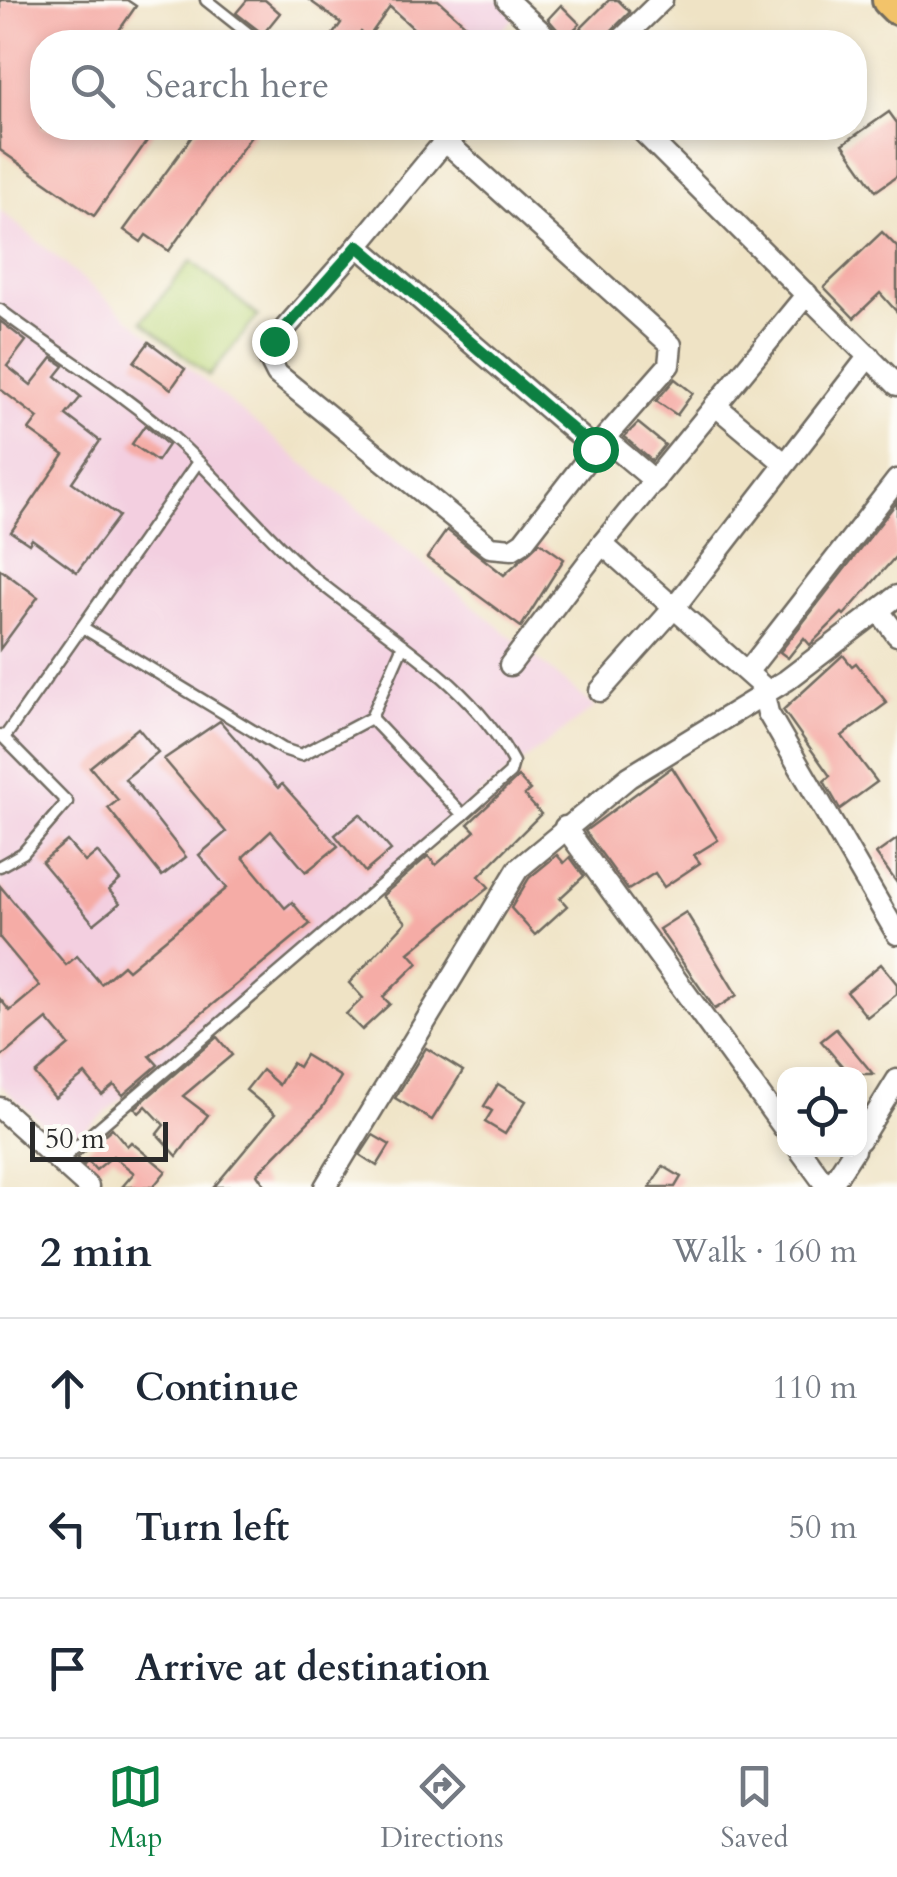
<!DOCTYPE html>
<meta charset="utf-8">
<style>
:root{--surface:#fff;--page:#f2f2f3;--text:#1f2937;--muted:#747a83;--line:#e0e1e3;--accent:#0b8043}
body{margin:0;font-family:Cardo,serif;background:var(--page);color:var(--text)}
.controls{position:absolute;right:30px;bottom:30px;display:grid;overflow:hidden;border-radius:20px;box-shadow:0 5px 15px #0003}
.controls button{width:90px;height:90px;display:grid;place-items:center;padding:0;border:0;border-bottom:2px solid var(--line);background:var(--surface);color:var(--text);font:50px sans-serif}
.scale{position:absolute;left:30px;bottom:25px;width:138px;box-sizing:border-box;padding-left:10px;border:5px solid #2b2b2b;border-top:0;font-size:28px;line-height:35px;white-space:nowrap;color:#2b2b2b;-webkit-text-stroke:8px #fdfcf7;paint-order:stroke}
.stop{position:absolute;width:30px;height:30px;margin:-22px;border:8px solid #0b8043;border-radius:50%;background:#fff}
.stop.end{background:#0b8043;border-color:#fff;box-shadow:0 2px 10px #0008}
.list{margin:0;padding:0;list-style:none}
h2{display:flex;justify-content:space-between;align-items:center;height:130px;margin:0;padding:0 40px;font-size:42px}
h2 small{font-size:32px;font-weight:400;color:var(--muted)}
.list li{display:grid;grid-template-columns:65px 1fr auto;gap:30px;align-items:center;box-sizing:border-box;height:140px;padding:0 40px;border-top:2px solid var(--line)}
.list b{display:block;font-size:38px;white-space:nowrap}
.list em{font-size:32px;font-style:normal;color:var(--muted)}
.icon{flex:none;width:55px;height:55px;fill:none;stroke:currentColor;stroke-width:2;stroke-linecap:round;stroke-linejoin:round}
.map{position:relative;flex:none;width:897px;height:1187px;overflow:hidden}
.search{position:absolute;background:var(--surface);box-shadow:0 5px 15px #0003;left:30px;right:30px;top:30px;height:110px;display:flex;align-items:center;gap:25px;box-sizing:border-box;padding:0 35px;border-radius:40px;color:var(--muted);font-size:38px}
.sheet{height:550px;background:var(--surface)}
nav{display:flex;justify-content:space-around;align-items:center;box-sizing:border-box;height:140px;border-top:2px solid var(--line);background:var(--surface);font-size:28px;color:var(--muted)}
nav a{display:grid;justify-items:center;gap:5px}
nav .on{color:var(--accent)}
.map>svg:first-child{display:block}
.built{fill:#f3cfe0}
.park{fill:#bdd77c;stroke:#748154;stroke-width:2.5}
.building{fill:#f5aca6}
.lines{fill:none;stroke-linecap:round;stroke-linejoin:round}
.lane-casing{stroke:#706b61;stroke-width:15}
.street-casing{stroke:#706b61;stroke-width:25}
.primary-casing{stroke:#706b61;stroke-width:38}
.lane{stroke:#fff;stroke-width:10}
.street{stroke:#fff;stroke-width:20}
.primary{stroke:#f2c36a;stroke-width:32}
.route{stroke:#0b8043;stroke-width:12}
</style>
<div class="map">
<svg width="897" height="1187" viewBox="0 0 897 1187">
<rect width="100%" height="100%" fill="#fdfcf7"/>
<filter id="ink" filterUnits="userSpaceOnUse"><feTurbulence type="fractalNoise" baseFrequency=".01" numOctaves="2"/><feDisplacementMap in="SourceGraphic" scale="20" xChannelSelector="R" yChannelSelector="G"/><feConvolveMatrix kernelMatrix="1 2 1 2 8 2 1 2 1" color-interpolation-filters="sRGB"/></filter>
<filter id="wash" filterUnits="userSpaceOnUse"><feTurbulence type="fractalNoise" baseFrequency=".0048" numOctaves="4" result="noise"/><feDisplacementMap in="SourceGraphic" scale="40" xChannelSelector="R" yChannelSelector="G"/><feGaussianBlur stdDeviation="2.25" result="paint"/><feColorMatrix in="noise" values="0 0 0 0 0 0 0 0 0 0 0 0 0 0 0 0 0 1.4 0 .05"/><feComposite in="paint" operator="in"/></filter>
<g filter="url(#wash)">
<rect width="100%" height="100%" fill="#efe3c5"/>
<g class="built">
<polygon points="380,0 500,0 516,16 491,42 426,42"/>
<polygon points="0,210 595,707 483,792 67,1145 0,1085"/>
</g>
<polygon class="park" points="191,261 258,316 209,376 142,321"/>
<g id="blocks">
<g class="building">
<polygon points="0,0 127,0 136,6 118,32 132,42 42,42 42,128 156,128 94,216 0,150"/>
<polygon points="247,0 265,0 280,13 263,34 236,13"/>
<polygon points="309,0 438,0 468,27 454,42 428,42 390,7 368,38 361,32 354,42 339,42 331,37 341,23"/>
<polygon points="609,0 618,0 630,12 609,33 606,42 595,42 581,28"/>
<polygon points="561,5 580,24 565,38 548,19"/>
<polygon points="889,112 897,123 897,176 876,191 843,144"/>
<polygon points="198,128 257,128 169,251 146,235 141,242 124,230"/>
<polygon points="882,232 897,247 897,312 880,293 854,318 824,287"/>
<polygon points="0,321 26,341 7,366 31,385 52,358 64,366 56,376 81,397 66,415 100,441 72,482 119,516 77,572 32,539 29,544 11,532 64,455 29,430 38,418 0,389"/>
<polygon points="149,342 185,369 171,389 134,362"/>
<polygon points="675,379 693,393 677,415 656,401"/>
<polygon points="638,423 665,445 652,461 624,437"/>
<polygon points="145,425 168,445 157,461 132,444"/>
<polygon points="897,502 897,555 844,615 842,613 810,645 804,638 788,658 780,652"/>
<polygon points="447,530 504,575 540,542 564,559 521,627 427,558"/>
<polygon points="0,569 38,597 0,649"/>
<polygon points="843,655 852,666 856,663 887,703 842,736 877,782 840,809 824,781 830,776 783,710"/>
<polygon points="220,721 278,788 282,784 338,846 306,872 271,831 243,857 285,908 292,902 310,924 150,1056 158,1065 123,1095 114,1085 102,1095 85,1074 55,1098 35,1074 69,1045 47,1019 0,1058 0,999 10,1011 40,986 0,938 0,886 66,965 77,956 101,984 123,965 128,970 227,888 199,855 226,832 164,759"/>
<polygon points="138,728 158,752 125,779 186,857 162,876 108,808 118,800 90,767"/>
<polygon points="672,767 718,840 694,855 700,863 664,887 655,873 628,890 585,831"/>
<polygon points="518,777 530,790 524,795 541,814 479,876 489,887 409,953 418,963 383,997 390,1004 362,1030 346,1014 363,998 349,983 406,922 382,896 428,856 436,865 475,831 468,824"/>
<polygon points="360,814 391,850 365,872 335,835"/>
<polygon points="897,839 897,883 876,854"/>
<polygon points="67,841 85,862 97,852 120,880 109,890 120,903 94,924 42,862"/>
<polygon points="557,855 564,863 570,857 584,876 560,898 567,906 535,935 511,908 529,878"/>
<polygon points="686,912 737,995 715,1009 659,929"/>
<polygon points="881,964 897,984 897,994 867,1017 847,992"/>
<polygon points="836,1029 873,1074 849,1074 821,1041"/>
<polygon points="217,1037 232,1055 183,1096 208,1115 177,1156 157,1134 164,1125 146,1106 139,1113 135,1108"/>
<polygon points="426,1048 463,1071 432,1120 395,1098"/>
<polygon points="305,1055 341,1077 322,1108 257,1174 266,1187 214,1187 275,1114 246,1090 262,1070 279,1085 292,1063 298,1067"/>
<polygon points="498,1084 526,1101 505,1134 485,1122 492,1111 484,1106"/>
<polygon points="112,1128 127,1146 131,1142 166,1171 153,1187 122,1187 134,1173 113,1156 96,1170 88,1161 84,1165 77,1158"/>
<polygon points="373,1135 390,1145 377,1166 360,1155"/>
<polygon points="663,1166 681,1177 675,1187 650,1187"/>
</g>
</g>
</g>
<g filter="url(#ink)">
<use href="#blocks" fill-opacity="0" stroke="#706b61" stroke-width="2.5"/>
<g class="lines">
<defs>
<g id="lane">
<polyline points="206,0 259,42"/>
<polyline points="289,42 315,42"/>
<polyline points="427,128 445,141"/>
<path d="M0 310C58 354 124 393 178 442 223 483 261 531 307 572 376 631 469 678 513 762L510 773 463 815 60 1161"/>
<polyline points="82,627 283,749 301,755 371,718 403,645"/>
<polyline points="371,718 463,815"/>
<polyline points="4,738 198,462"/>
<polyline points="0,866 23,853 67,802 1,735"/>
</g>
<g id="street">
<polyline points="507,0 552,42"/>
<polyline points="619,42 662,0"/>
<polyline points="639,128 897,385"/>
<polygon points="445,141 671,345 669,365 595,449 358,246"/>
<polyline points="358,246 274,341 269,358 277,374 490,547 512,549 523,542 595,449"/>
<polyline points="715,405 783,462"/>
<polyline points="605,439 655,481"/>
<polyline points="602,544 762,686 768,713 897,934"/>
<polyline points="879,611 897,635"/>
<polyline points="510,665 602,544 807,294"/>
<polyline points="748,671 897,480"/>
<polyline points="600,691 674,608 869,356"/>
<polyline points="565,827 784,1128"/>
<polyline points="0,1108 88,1187"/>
<polyline points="860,1140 897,1080"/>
<polyline points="800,1150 827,1187"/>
<polyline points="325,1187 518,869 629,777 787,680 897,596"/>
<polyline points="830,1187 854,1150"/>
</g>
<polyline id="primary" points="889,0 897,8"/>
</defs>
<use href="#lane" class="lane-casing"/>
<use href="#street" class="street-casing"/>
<use href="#primary" class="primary-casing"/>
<use href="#lane" class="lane"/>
<use href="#street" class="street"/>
<use href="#primary" class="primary"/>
</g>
</g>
<g class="lines" filter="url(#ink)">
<polyline class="route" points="274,341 358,246 595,449"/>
</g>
</svg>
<div class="controls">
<button><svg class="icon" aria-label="locate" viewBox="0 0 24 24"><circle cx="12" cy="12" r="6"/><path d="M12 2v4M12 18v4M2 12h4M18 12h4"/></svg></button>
</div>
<div class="scale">50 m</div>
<div class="stop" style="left:595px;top:449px"></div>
<div class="stop end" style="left:274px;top:341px"></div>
<div class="search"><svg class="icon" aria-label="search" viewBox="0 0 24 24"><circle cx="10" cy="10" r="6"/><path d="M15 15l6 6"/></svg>Search here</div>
</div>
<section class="sheet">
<h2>2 min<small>Walk · 160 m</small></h2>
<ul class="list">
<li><svg class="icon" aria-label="ahead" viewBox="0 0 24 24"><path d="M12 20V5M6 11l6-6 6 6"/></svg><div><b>Continue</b></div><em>110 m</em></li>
<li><svg class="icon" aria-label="left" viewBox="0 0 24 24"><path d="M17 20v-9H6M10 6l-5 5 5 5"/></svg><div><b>Turn left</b></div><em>50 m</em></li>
<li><svg class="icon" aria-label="arrive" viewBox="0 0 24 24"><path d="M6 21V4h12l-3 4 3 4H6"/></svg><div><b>Arrive at destination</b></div></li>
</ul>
</section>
<nav>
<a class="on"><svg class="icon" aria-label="map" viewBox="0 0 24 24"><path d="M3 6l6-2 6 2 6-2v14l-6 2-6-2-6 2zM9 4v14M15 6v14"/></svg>Map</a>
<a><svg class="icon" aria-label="directions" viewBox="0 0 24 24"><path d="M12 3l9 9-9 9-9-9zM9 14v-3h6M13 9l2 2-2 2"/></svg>Directions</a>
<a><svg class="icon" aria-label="saved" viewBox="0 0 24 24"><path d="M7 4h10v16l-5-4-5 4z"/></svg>Saved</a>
</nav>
